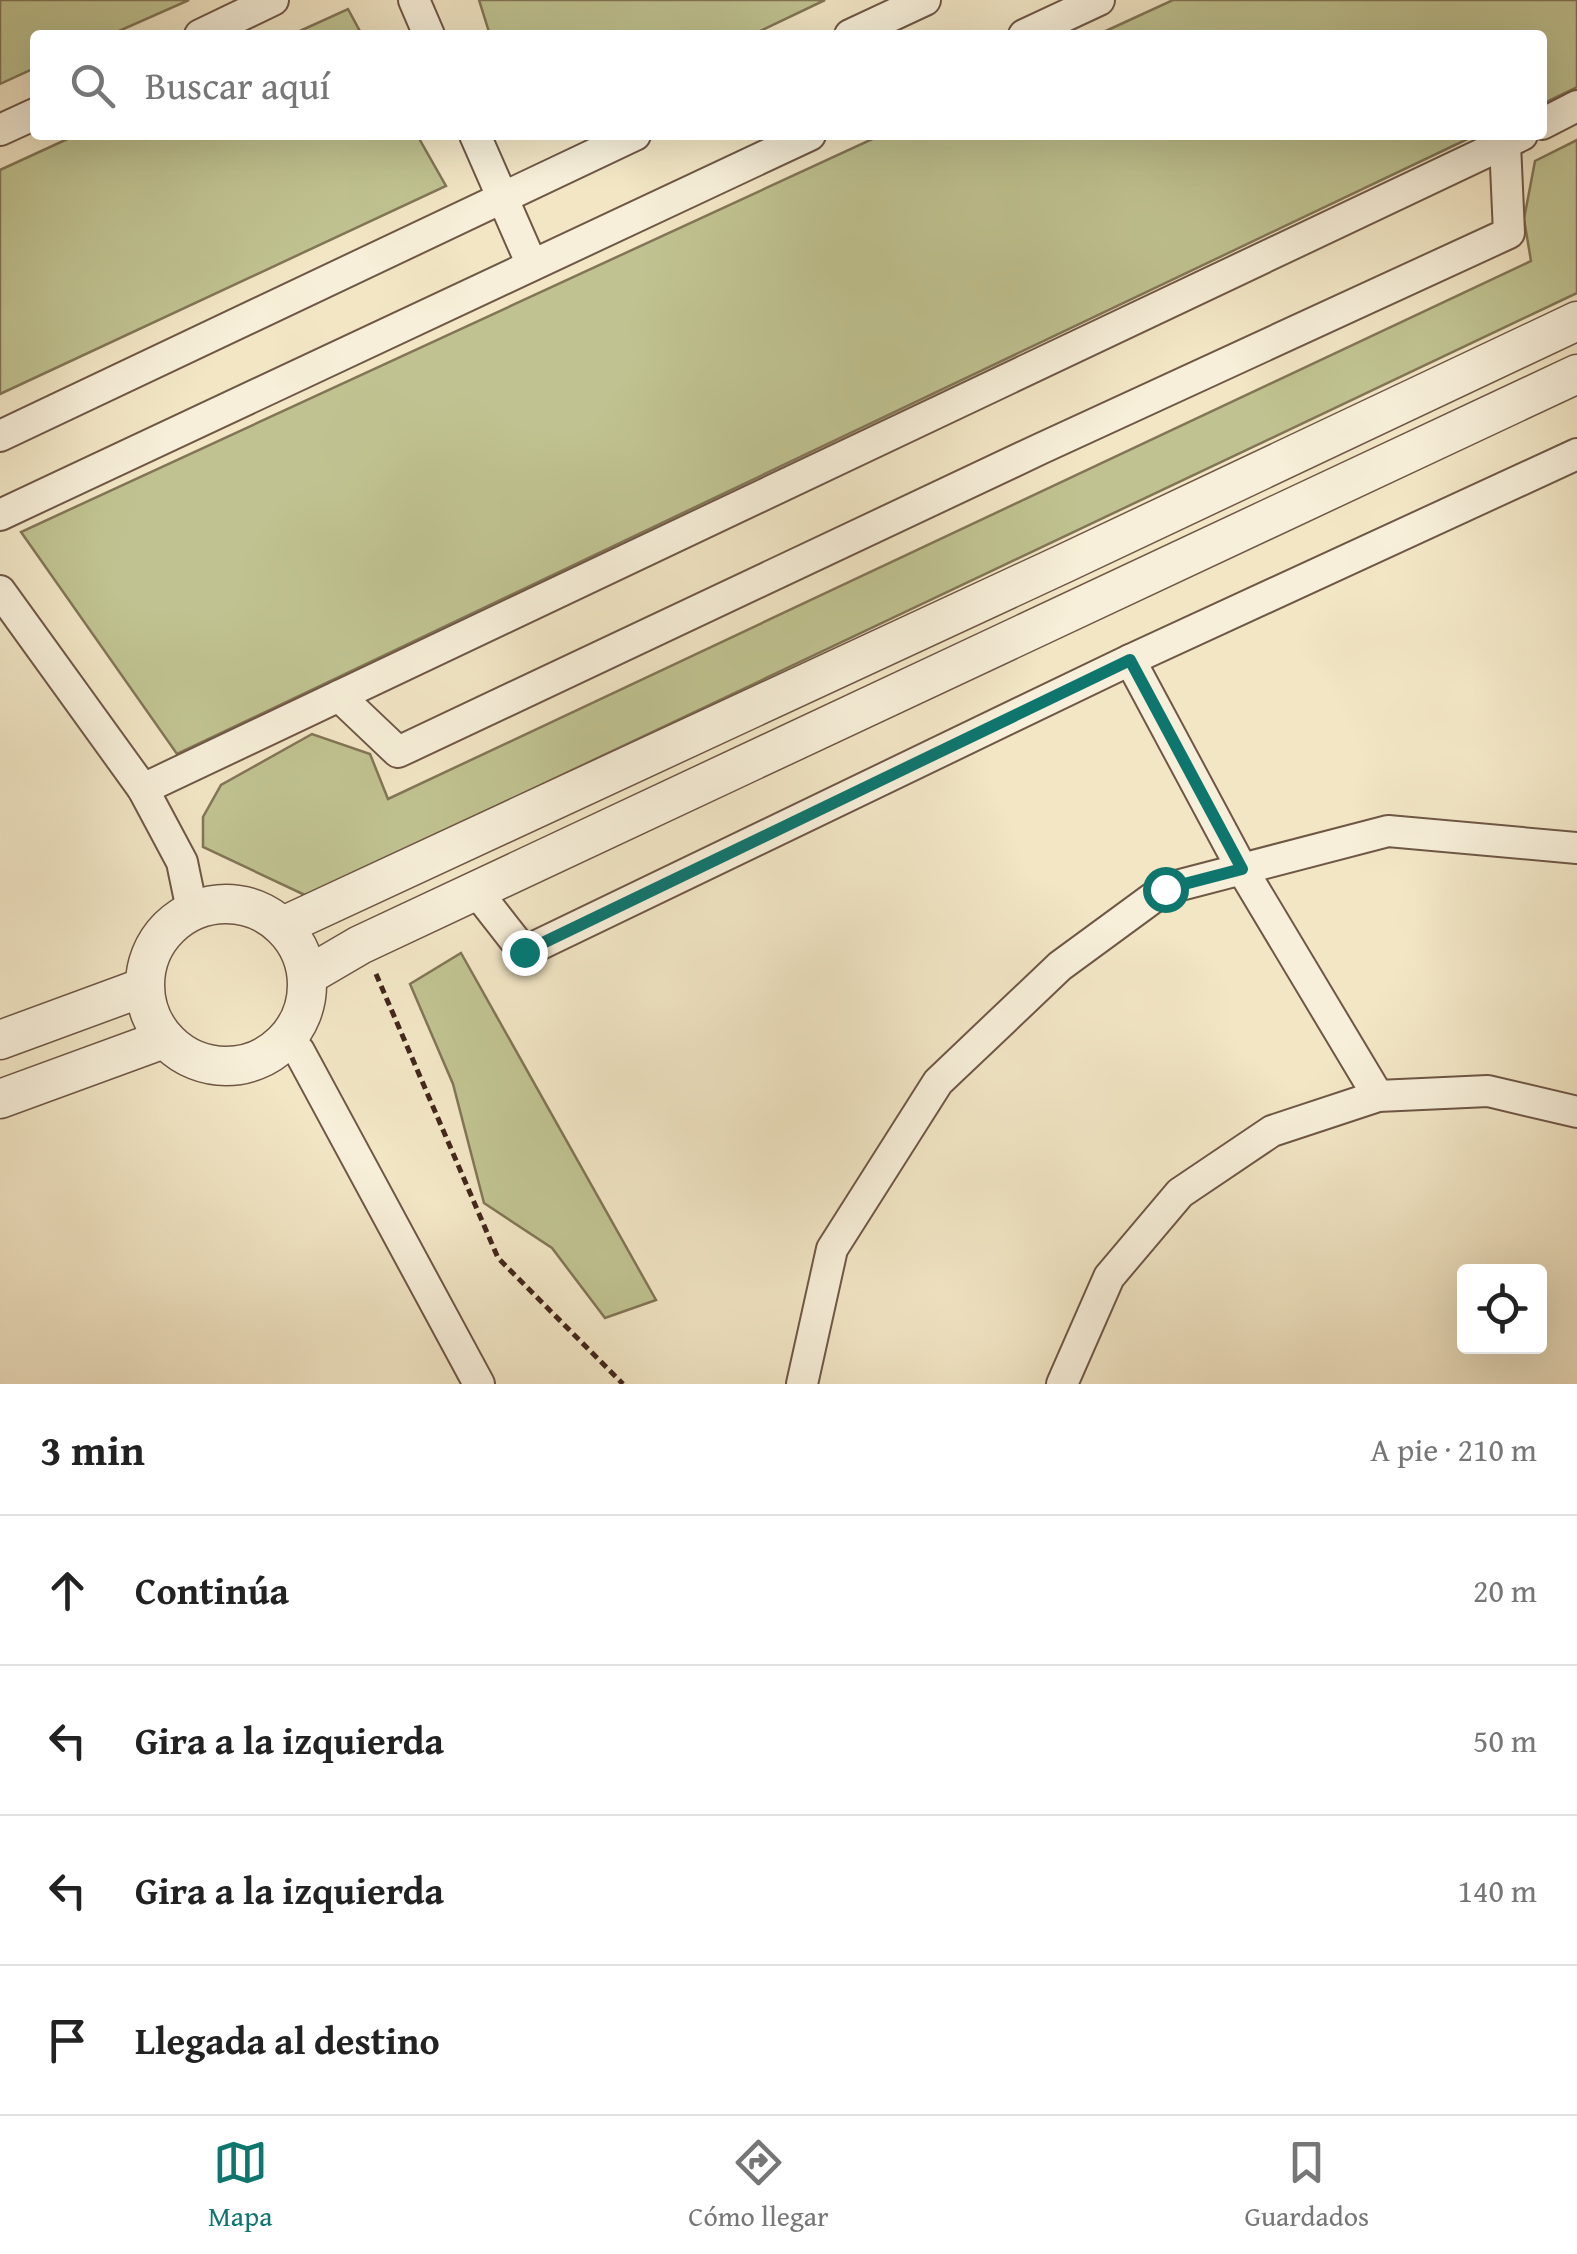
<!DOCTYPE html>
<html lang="es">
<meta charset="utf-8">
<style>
:root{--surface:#fff;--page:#f6f6f6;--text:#222;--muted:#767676;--line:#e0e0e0;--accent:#0f766e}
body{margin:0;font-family:"Gentium Book Plus",serif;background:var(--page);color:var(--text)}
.controls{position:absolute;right:30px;bottom:30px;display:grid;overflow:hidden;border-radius:10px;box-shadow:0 10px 40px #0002}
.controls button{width:90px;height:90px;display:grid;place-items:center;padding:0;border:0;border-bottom:2px solid var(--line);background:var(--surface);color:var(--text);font:50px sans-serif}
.stop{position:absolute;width:30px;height:30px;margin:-22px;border:8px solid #0f766e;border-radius:50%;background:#fff}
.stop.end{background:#0f766e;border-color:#fff;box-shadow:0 2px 10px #0008}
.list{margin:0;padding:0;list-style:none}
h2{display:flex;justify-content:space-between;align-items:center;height:130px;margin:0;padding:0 40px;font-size:42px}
h2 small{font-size:32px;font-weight:400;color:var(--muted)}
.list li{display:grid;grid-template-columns:65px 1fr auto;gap:30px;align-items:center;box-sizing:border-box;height:150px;padding:0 40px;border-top:2px solid var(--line)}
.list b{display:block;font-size:38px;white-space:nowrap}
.list em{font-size:32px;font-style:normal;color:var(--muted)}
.icon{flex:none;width:55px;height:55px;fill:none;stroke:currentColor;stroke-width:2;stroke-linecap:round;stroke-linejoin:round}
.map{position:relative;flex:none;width:1577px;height:1384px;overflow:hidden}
.search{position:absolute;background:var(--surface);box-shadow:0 10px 40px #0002;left:30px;right:30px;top:30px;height:110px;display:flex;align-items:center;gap:25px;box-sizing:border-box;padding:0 35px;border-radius:10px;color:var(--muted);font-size:38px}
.sheet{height:730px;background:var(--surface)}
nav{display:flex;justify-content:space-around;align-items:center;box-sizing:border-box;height:140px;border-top:2px solid var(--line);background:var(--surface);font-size:28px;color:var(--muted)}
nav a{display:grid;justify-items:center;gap:5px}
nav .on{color:var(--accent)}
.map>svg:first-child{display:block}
.green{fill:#c0c391;stroke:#827556;stroke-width:2.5}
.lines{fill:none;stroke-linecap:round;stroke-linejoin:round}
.minor-casing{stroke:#6f5746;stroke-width:34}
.tertiary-casing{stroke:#6f5746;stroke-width:41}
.path{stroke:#43271b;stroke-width:5;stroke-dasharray:8 5;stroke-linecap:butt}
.minor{stroke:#f7efd9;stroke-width:30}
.tertiary{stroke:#f7efd9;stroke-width:38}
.route{stroke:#0f766e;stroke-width:12}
</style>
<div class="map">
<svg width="1577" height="1384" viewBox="0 0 1577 1384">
<rect width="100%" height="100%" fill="#f2e6c5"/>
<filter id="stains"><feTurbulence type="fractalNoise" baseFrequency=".002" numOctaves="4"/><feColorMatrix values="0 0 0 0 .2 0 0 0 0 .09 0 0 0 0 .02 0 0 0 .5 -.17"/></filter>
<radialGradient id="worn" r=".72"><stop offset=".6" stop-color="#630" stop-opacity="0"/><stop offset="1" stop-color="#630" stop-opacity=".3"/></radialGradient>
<g class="green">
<polygon points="0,0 189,0 110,35 35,35 35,68 0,84"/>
<polygon points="479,0 825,0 752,35 490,35"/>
<polygon points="1173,0 1577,0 1577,87 1542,104 1542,35 1097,35"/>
<polygon points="348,9 362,35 291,35"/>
<polygon points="76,135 417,135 446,186 0,394 0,170"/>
<polygon points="881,135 1476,135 177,754 21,532"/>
<polygon points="1577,140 1577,293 307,896 203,847 203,817 221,785 312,734 370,754 388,799 1531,261 1524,219 1535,161"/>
<polygon points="461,953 656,1300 605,1318 552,1248 484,1203 453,1084 410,984"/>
</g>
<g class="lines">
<defs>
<g id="minor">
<polyline points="414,0 429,35"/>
<polyline points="200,35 273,0"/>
<polyline points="850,35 925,0"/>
<polyline points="1024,35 1099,0"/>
<polyline points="1542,124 1577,106"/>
<polyline points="0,130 35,114"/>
<polyline points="475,135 532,265"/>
<polyline points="0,436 635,135"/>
<polyline points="0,515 810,135"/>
<polyline points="0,591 143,789 182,862 192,910"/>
<polyline points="1130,660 1242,869 1378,1096"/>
<polyline points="339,696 398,752 1040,449 1509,233 1505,144"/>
<polyline points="143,789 1522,135"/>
<polyline points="477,892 524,952 1130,660 1577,454"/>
<polyline points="287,1040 299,1051 479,1384"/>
<polyline points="802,1384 832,1249 938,1082 1060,966 1165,889 1388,831 1577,848"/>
<polyline points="1062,1384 1109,1277 1180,1193 1272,1131 1378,1096 1488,1091 1577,1112"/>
</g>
<g id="tertiary">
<circle cx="226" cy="985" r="81"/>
<polyline points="283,926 1065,563 1577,321"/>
<polyline points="307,976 360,945 1577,374"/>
<polyline points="0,1040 144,987"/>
<polyline points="0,1099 164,1039"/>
</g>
</defs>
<use href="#minor" class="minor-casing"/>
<use href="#tertiary" class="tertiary-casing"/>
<polyline class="path" points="376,974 498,1258 623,1384"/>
<use href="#minor" class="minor"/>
<use href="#tertiary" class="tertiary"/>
</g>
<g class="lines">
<polyline class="route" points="524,952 1130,660 1242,869 1165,889"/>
</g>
<rect width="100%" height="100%" filter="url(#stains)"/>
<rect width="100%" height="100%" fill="url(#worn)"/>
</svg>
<div class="controls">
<button><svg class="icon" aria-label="locate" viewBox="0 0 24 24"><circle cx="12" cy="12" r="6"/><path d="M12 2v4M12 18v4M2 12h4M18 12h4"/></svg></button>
</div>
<div class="stop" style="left:1165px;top:889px"></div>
<div class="stop end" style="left:524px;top:952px"></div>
<div class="search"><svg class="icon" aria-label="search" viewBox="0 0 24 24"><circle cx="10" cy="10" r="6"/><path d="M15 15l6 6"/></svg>Buscar aquí</div>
</div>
<section class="sheet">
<h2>3 min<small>A pie · 210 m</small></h2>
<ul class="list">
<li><svg class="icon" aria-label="ahead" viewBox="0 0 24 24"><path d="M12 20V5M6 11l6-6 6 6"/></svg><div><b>Continúa</b></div><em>20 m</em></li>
<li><svg class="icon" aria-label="left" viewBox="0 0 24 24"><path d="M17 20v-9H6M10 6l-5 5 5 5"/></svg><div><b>Gira a la izquierda</b></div><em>50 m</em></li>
<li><svg class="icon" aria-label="left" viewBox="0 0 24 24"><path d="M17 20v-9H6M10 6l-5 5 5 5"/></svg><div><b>Gira a la izquierda</b></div><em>140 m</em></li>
<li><svg class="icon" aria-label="arrive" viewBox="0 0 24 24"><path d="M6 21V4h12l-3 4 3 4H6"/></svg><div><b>Llegada al destino</b></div></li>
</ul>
</section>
<nav>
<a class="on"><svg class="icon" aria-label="map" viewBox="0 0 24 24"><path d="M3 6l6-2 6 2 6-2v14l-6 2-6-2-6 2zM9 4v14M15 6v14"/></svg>Mapa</a>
<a><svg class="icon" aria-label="directions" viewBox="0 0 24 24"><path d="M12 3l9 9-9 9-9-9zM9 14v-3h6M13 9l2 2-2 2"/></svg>Cómo llegar</a>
<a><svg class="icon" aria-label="saved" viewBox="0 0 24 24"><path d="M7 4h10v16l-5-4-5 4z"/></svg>Guardados</a>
</nav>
